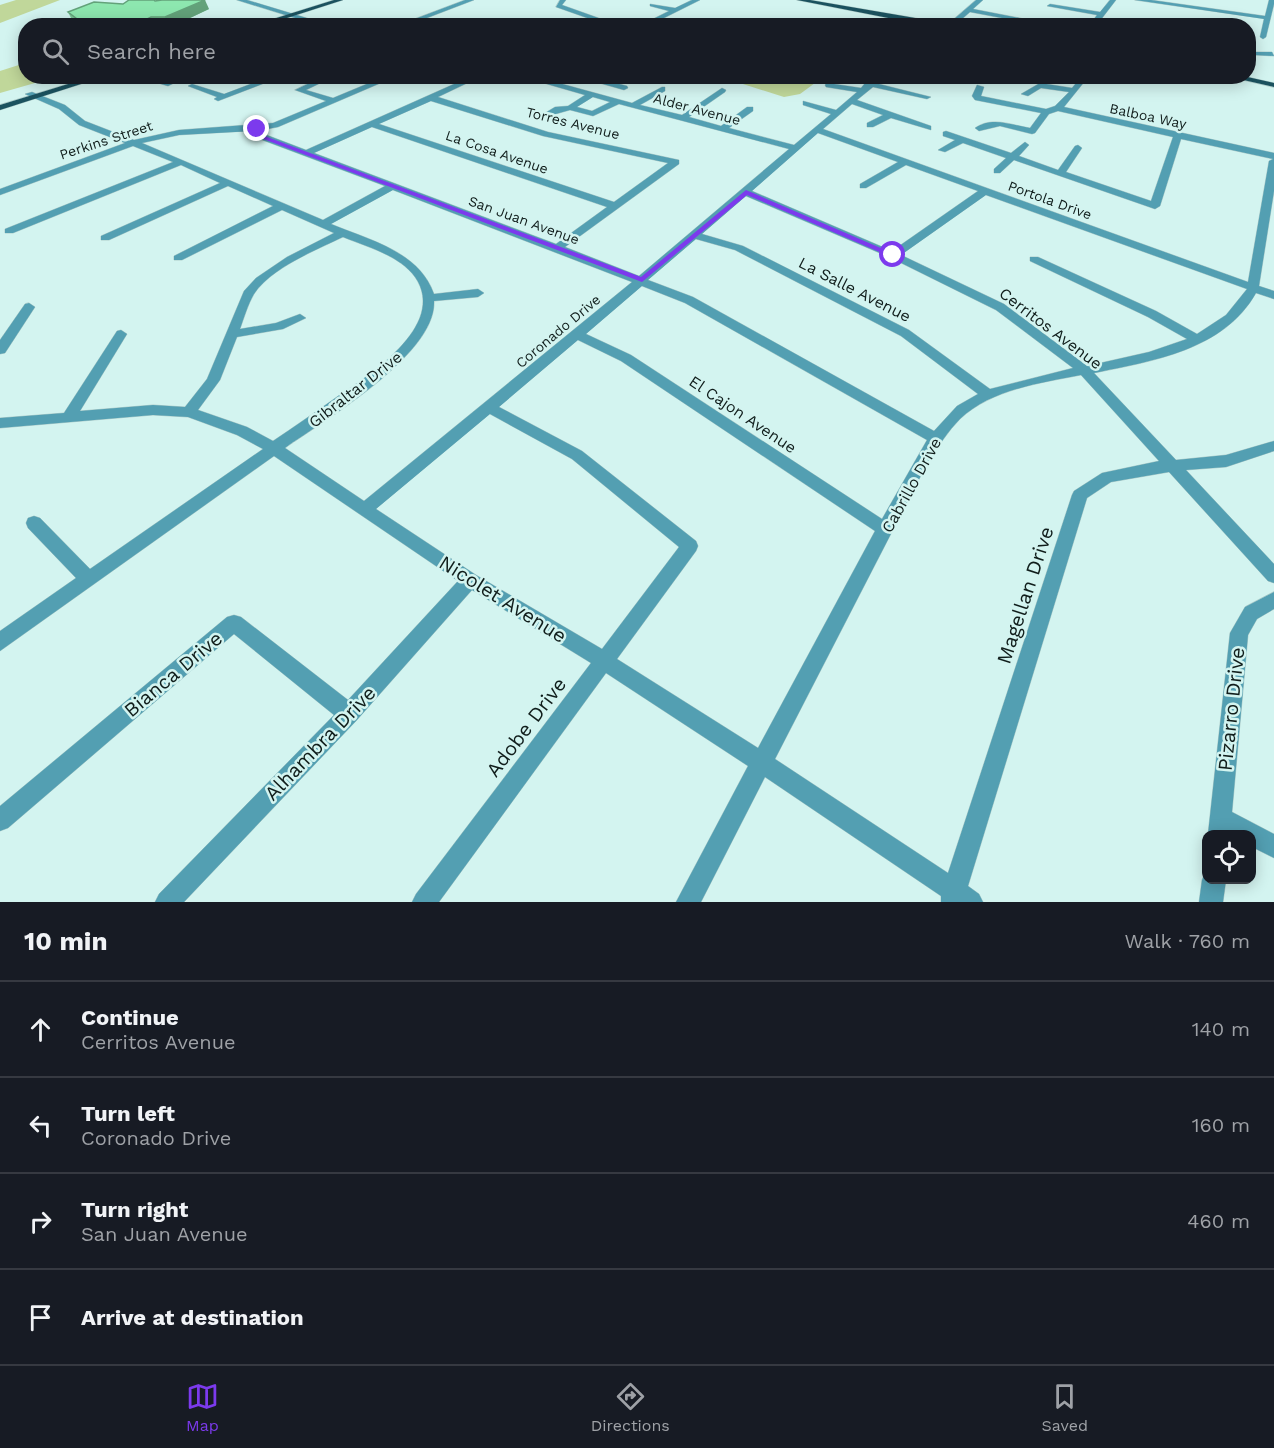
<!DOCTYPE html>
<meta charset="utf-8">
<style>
:root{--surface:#171b24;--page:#20242c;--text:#f1f3f6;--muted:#9ea1a6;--line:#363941;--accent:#7c3aed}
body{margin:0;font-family:"Work Sans",sans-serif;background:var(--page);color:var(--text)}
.controls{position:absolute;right:18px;bottom:18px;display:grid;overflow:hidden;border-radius:12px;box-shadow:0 3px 15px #0003}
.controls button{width:54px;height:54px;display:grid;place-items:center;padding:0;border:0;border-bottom:2px solid var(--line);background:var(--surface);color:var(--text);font:30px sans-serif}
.stop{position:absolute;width:18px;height:18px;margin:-14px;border:4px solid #7c3aed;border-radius:50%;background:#fff}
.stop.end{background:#7c3aed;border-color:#fff;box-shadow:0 2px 6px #0008}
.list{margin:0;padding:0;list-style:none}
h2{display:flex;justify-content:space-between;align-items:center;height:78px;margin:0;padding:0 24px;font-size:26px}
h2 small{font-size:20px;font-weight:400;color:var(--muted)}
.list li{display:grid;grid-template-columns:39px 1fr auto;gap:18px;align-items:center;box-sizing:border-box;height:96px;padding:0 24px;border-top:2px solid var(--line)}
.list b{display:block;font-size:22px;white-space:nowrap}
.list p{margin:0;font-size:20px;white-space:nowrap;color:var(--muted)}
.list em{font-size:20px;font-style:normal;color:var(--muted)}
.icon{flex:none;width:33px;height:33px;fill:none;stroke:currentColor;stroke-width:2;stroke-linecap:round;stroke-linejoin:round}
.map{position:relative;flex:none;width:1274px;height:902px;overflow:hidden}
.search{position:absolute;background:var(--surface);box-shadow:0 3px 15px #0003;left:18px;right:18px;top:18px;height:66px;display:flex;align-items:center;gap:15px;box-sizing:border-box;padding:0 21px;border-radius:24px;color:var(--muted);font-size:22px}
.sheet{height:462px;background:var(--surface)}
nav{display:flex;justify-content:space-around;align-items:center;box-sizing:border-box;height:84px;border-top:2px solid var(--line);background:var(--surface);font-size:16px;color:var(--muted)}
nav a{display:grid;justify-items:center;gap:3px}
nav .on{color:var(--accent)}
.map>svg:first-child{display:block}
.green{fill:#c0d79a}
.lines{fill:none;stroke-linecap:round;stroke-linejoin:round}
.minor-casing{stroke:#b0cdca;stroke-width:1}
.major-casing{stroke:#b0cdca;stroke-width:1}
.minor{fill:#539fb2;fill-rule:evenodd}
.major{fill:#1b525f;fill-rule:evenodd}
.wall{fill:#79c796}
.shaded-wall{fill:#63a27a}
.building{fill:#8de7af;stroke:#63a27a;stroke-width:1.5}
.route{fill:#7c3aed}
.labels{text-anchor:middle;stroke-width:5;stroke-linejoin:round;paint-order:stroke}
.far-street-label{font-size:14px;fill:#101d1b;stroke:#d3f4f0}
.street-label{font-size:16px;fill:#101d1b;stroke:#d3f4f0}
.near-street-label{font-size:20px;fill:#101d1b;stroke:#d3f4f0}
</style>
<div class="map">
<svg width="1274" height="902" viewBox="0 0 1274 902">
<rect width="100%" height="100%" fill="#d3f4f0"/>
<g class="green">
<polygon points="16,0 60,0 0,23 0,5"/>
<polygon points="25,63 26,76 56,77 0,93 0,71"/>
<polygon points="721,77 811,77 815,83 800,94 784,97"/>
</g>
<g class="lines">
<defs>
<g id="minor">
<polygon points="237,0 247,0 333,26 321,26"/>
<polygon points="465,0 474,0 406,26 396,26"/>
<polygon points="560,0 566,0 562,5 621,26 610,26 556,7"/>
<polygon points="692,0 700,0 648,26 639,26 669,11 650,6 650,4 675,8"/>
<polygon points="976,0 983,0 973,9 1061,26 1044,26 970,12 954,26 946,26"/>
<polygon points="1110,0 1116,0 1096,26 1089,26 1097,15 1047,6 1050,4 1100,12"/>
<polygon points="1135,0 1151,0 1265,16 1269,0 1274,0 1274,4 1266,37 1263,39 1260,37 1264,19"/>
<polygon points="902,22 904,26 898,26 900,23"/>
<polygon points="1248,52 1272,52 1274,56 1254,55 1252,64 1248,66"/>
<polygon points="178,76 189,76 168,86 161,84"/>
<polygon points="272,76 283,76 218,101 214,99 217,97 188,86 192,84 224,94"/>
<path d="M324 76H335L306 90 333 98 386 76H397L278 127 262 130 264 134 306 150 472 76H482L438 97 548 132 679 160V164L565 247 639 276 789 149 619 104 593 116 570 110 545 117V113L555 107 568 106 585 95 519 76H533L632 103 662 87H665V91L640 105 682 115 722 88 726 90 725 92 689 117 721 126 747 107H753V111L729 128 794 145 831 114 803 105V101L836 110 857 92 826 87 825 85 832 76H840L834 84 861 88 871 76H879L875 83 931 97 927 99 873 87 857 100 931 126V130L891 118 873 127H867V123L883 115 852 104 823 129 1248 282 1269 161 1273 159 1181 139 1160 206 1155 209 1014 160 1000 173H994V169L1006 158 963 143 945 152 938 150 955 140 943 136V132L946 131 1011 153 1025 142 1029 145 1019 156 1058 170 1075 146 1078 145 1082 148 1066 172 1151 201 1173 137 1058 111 1049 114 1035 133 1032 134 1000 126 979 131 975 128C992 116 1011 125 1030 128L1041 113 975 100 972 96 977 85 984 87 981 96 1046 109 1055 106 1069 92 1041 88 1028 96 1021 94 1040 83 1072 88 1082 76H1089L1064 107 1274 153V191L1259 286 1274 291V299L1256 293C1224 350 1153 361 1094 373L1176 460 1226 455 1274 441V451L1226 467 1186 470 1274 564V583L1268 581 1169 472 1111 482 1087 498 968 886 979 894 983 902H941V896L765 777 701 902H676L748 766 606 673 439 902H412L416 894 591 663 472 590 356 721 184 902H155L159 894 334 715 234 634 8 828 0 831V806L227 617 234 615 241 617 348 700 458 581 274 456 0 651V631L76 578 28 528 26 523 28 518 34 516 40 518 90 569 263 449 237 435 188 417 153 415 0 428V418L64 413 117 331 121 330 127 334 80 411 153 405 185 407 207 379 244 291 256 278 287 257 334 233 282 210 182 260H174V256L273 206 228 186 109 240H101V236L220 183 181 165 13 233H5V229L173 162 133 146 0 195V189L125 143 79 125 59 109 25 94 32 92 65 105 85 121 134 140 179 130 273 123 326 101 295 90ZM593 97 610 102 592 111 577 107ZM431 101 543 136 668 163 614 202 379 124ZM372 127 607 207 556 244 314 153ZM254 131 257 138 385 186 323 220 142 143 179 135ZM818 133 898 162 860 184V188H866L906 165 978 191 892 251 752 191ZM393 190 632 282 364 501 285 448C325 420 437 354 434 301L478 297 484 293 478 289 434 294C419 251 369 240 331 224ZM986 195 1247 289 1226 315 1197 334 1156 311 1038 257H1030V261L1148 317 1187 339 1149 352 1087 366 1004 304 901 255ZM746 196 889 257 996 310 1073 368 990 389 909 330 743 246 702 234ZM343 237C367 247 399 255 415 277 449 326 366 377 334 399 314 413 294 427 273 441L247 427 198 410 220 380 237 337 283 329 306 318 300 314 276 323 240 329C244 318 248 304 254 294 271 268 316 250 343 237ZM696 239 735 250 901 336 978 394 957 406 934 431 693 297 648 280ZM642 286 685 303 927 440 882 519 631 355 586 334ZM578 340 621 361 875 531 758 748 617 659 696 551 698 546 696 541 582 451 499 407ZM1081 375 1159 461 1102 473 1074 491 1072 495 948 873 775 759 929 460C939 446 948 431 960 419 992 389 1041 383 1081 375ZM490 414 572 459 679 547 602 649 476 575 376 509Z"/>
<polygon points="589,76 627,86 628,88 624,90 578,77"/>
<polygon points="29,303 35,307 5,353 0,354 0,340 25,304"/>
<polygon points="1274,592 1274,609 1257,619 1248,635 1232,812 1274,834 1274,858 1252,847 1252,834 1208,834 1230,633 1245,607"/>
<polygon points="1206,871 1206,880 1226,880 1223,902 1199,902 1202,880"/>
</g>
<g id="major">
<polygon points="334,0 343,0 262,26 251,26"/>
<polygon points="797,0 810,0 962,26 929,26"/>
<polygon points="94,76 106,76 0,110 0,105"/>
<polygon points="1226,76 1243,76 1274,83 1274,87"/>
</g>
</defs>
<use href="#minor" class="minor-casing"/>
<use href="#major" class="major-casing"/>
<use href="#minor" class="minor"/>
<use href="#major" class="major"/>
</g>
<polygon class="wall" points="123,4 209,9 173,26 78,26 73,22 68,12"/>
<g class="shaded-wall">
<polygon points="205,0 209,9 173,26 169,26 165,17"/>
<polygon points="151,17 155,26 142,26 145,20"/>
<polygon points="107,22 108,26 85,25"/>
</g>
<polygon class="building" points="129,0 154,0 155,1 162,0 205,0 165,17 151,17 145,20 142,26 104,26 107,22 85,25 68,12 94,2 123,4"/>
<polygon class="route" points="255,128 259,128 262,135 641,277 746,190 897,255 891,257 747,195 642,282 258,137"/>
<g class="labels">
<g class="far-street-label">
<text transform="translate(697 109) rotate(15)" y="5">Alder Avenue</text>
<text transform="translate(1148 116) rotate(12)" y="5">Balboa Way</text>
<text transform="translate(573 123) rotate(14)" y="5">Torres Avenue</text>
<text transform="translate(106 140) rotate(-18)" y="5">Perkins Street</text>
<text transform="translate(497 152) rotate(19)" y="5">La Cosa Avenue</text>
<text transform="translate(1050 200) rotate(20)" y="5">Portola Drive</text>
<text transform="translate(524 220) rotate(20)" y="5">San Juan Avenue</text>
<text transform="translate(558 331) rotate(-40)" y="5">Coronado Drive</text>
</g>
<g class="street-label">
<text transform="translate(855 289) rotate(27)" y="6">La Salle Avenue</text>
<text transform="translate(1051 328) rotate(37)" y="6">Cerritos Avenue</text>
<text transform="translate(355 389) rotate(-38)" y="6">Gibraltar Drive</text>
<text transform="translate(743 414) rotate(34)" y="6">El Cajon Avenue</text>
<text transform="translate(911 485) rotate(-61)" y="6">Cabrillo Drive</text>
</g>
<g class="near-street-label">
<text transform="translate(1025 595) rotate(-72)" y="7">Magellan Drive</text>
<text transform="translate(503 599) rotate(32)" y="7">Nicolet Avenue</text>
<text transform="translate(173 674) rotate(-40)" y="7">Bianca Drive</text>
<text transform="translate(1231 709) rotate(-84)" y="7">Pizarro Drive</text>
<text transform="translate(526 727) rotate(-53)" y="7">Adobe Drive</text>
<text transform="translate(320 743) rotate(-46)" y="7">Alhambra Drive</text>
</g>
</g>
</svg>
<div class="controls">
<button><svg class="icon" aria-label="locate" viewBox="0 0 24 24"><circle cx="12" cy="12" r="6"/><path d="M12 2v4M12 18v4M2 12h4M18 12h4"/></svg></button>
</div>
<div class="stop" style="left:893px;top:255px"></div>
<div class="stop end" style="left:257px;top:129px"></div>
<div class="search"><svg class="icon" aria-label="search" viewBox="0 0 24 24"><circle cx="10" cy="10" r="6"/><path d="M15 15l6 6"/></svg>Search here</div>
</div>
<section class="sheet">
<h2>10 min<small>Walk · 760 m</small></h2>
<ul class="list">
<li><svg class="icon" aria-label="ahead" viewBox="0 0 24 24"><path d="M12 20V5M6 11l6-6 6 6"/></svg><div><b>Continue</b><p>Cerritos Avenue</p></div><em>140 m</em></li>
<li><svg class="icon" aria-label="left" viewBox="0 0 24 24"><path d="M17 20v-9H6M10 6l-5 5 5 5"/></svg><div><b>Turn left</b><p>Coronado Drive</p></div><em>160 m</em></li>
<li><svg class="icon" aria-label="right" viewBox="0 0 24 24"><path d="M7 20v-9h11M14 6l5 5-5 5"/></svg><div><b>Turn right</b><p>San Juan Avenue</p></div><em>460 m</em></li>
<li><svg class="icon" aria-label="arrive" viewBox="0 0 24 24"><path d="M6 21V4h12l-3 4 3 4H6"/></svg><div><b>Arrive at destination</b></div></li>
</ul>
</section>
<nav>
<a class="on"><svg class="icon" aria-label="map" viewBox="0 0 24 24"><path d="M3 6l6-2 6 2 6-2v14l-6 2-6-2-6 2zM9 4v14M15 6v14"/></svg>Map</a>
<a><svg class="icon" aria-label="directions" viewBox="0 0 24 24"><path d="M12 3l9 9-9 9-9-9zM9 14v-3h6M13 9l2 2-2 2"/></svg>Directions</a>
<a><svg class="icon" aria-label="saved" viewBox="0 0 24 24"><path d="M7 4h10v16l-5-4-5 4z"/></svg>Saved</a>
</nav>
